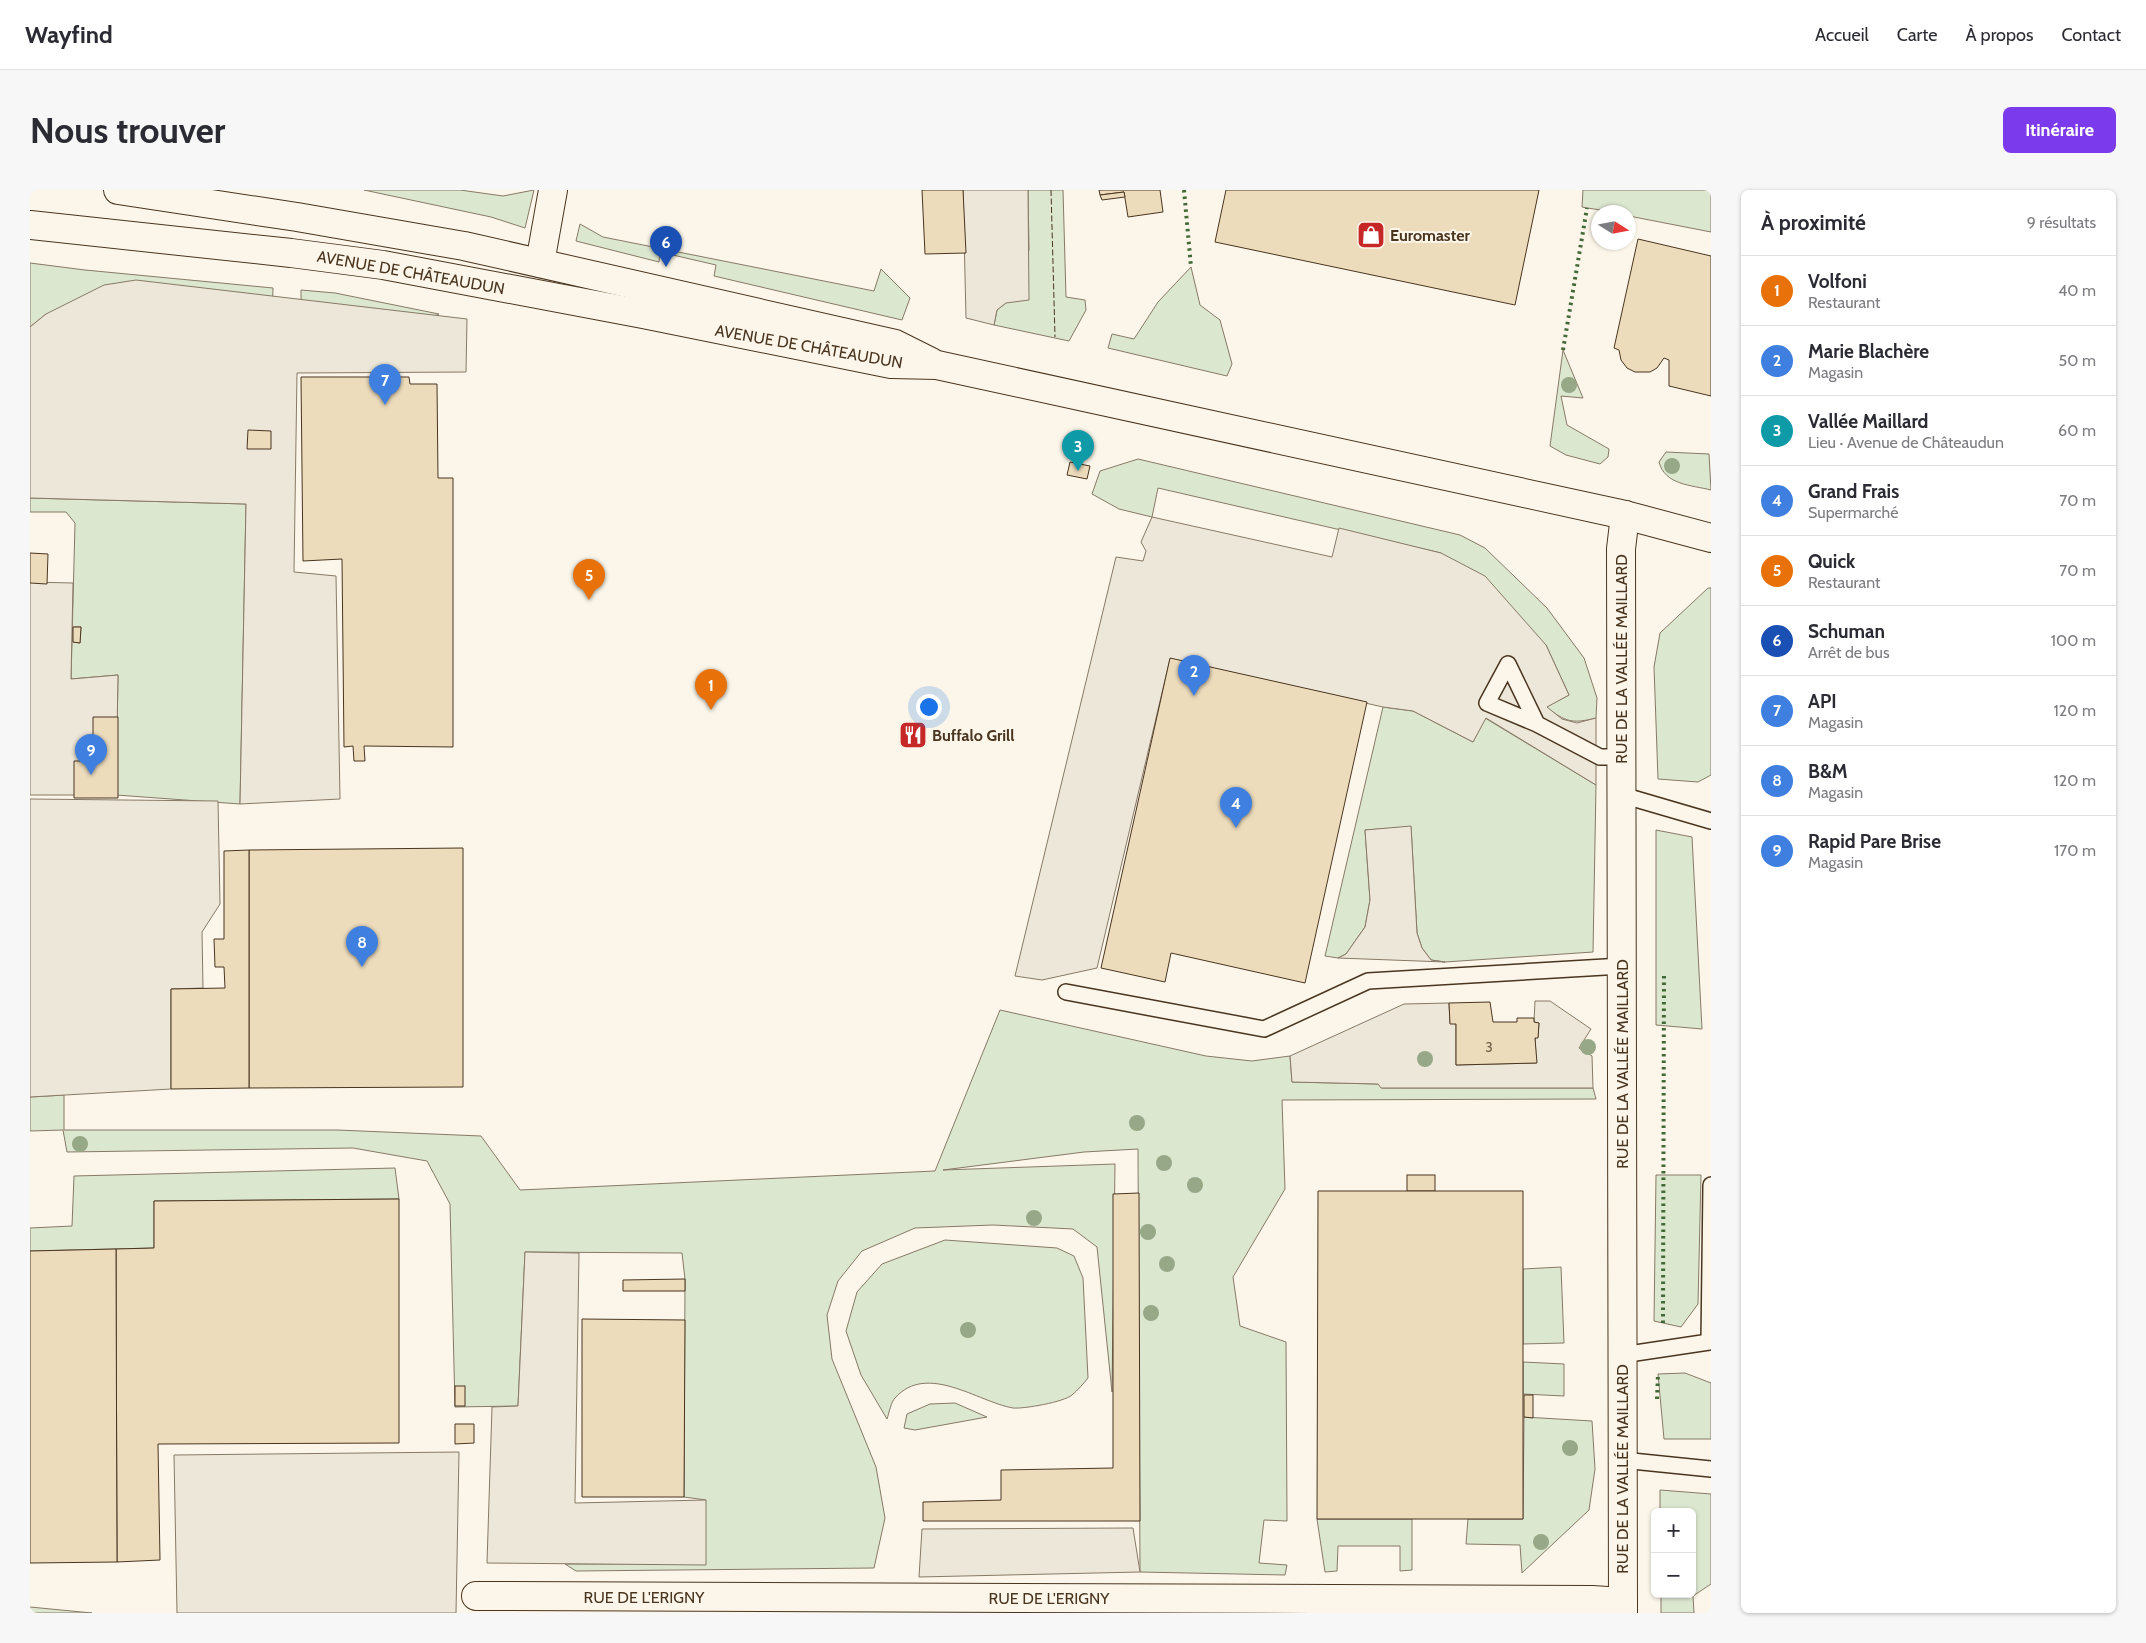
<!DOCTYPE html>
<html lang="fr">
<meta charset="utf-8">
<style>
:root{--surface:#fff;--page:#f7f7f7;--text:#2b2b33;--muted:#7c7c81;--line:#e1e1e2;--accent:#7c3aed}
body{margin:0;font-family:Cabin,sans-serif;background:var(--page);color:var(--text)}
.controls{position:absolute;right:15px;bottom:15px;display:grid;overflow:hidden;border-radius:8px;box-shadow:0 1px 4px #0004}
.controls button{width:45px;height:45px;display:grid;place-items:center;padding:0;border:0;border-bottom:1px solid var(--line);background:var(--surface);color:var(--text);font:25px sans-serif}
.compass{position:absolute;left:1561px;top:15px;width:45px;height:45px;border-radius:50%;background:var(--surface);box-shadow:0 1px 4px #0004;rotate:101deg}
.you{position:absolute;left:898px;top:516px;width:18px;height:18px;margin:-12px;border:4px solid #fff;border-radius:50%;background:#1a73e8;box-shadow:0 0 0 8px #1a73e833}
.badge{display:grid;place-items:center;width:32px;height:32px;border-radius:50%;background:var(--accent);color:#fff;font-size:16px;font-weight:700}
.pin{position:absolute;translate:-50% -41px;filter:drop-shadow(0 1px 2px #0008)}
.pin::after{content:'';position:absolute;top:26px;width:18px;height:15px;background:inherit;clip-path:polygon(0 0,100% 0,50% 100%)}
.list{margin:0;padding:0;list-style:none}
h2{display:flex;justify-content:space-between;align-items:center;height:65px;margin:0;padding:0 20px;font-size:21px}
h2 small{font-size:16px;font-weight:400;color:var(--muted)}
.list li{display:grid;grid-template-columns:32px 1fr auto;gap:15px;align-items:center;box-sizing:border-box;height:70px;padding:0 20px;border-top:1px solid var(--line)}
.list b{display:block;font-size:19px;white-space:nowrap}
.list p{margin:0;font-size:16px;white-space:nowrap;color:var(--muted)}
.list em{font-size:16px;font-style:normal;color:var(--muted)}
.map{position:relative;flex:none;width:1681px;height:1423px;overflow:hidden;border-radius:8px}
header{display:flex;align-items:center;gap:30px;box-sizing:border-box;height:70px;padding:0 25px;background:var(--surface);border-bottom:1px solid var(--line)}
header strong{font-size:24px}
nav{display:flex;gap:28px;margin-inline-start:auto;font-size:18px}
.intro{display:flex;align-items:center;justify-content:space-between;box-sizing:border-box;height:120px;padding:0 30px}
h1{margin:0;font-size:35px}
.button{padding:12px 22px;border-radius:8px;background:var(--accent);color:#fff;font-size:18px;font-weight:700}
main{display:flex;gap:30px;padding:0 30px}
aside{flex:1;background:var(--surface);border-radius:8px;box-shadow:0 1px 4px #0004}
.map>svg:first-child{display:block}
.green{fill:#dce7d0;stroke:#887966;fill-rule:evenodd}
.parking{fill:#ede7d9;stroke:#887966}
.building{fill:#ecdcbc;stroke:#4a3520}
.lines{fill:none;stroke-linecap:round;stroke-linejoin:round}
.lane-casing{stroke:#4a3520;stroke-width:18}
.street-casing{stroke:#4a3520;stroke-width:30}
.primary-casing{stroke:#4a3520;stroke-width:30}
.lane{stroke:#fbf6e9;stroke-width:15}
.street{stroke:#fbf6e9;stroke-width:28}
.primary{stroke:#fbf6e9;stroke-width:28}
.hedge{stroke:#436837;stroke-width:4;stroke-dasharray:2.5 4;stroke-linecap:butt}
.fence{stroke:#4a3520;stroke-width:1;stroke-dasharray:6 2.5;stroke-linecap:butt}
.tree{fill:#96a887}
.labels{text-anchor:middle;stroke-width:4;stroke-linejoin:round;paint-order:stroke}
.number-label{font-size:14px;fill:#725f47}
.poi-label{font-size:16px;font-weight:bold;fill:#4a3520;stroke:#fbf6e9;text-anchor:start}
.street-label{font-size:16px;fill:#4a3520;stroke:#fbf6e9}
</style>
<header>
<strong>Wayfind</strong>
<nav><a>Accueil</a><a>Carte</a><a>À propos</a><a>Contact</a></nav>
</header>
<div class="intro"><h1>Nous trouver</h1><a class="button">Itinéraire</a></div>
<main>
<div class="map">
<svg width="1681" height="1423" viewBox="0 0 1681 1423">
<rect width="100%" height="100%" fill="#fbf6e9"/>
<g class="green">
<polygon points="334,0 430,0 473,6 504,0 495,38 461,27"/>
<polygon points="998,0 1033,0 1036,107 1055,110 1056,120 1039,151 964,135 967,120 976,113 999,60"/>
<polygon points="1553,0 1681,0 1681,42 1599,26 1598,22 1582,22 1552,17"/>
<polygon points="550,34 573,47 844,101 851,79 880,108 872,130 684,86 686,75 630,62 629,72 546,51"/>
<polygon points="0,73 55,80 243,98 242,128 16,124 0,137"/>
<polygon points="1161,77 1170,115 1190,130 1202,174 1197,186 1078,158 1082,144 1104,149 1128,112"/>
<polygon points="271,100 305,103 409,124 388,134 271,142"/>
<polygon points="1533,160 1553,208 1531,206 1537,235 1579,259 1578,267 1570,274 1536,265 1520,256"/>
<path d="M1636 262 1679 264 1681 300C1661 295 1635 295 1629 272Z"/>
<path d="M1108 269 1430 345 1455 358 1517 418 1554 468 1567 508 1566 528C1542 534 1536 532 1516 517L1539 505 1516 455 1411 363 1128 298 1122 327 1089 319 1062 304 1070 281Z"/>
<path d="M0 308 216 314 210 614 86 605 88 485 41 489 45 333 36 322H0ZM44 437H51L50 453 43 452Z"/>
<polygon points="1678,398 1681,398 1681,585 1668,592 1628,589 1624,477 1630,443"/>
<polygon points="1353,517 1383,521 1443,552 1455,528 1566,595 1563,762 1415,772 1401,770 1392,758 1387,743 1381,637 1335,640 1340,710 1335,737 1316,764 1308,768 1295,766"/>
<polygon points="1626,640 1662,647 1672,839 1626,835"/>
<polygon points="970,820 1176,866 1222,871 1260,866 1262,892 1348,894 1352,898 1563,898 1566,909 1252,910 1255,999 1203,1087 1210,1136 1256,1152 1257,1331 1234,1330 1229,1373 1257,1375 1255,1385 1110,1382 1108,959 1054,962 913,980 1085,974 1082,1202 1067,1057 1043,1039 963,1035 885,1038 832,1061 808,1091 797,1125 802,1169 846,1277 855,1328 844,1378 546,1381 535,1374 630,1374 676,1310 654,1307 655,1089 652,1063 495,1062 488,1216 425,1217 420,1014 397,971 323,958 37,962 33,940 0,941 0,907 34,905 34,940 307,940 451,946 490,1000 905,981"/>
<polygon points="365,978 369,1009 124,1011 124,1058 0,1061 0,1038 42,1036 44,986"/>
<polygon points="1626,985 1671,985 1668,1114 1651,1137 1624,1131"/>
<path d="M915 1050 1027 1058 1044 1066 1053 1088 1058 1188C1053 1194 1048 1200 1042 1205 1034 1212 994 1219 983 1218 948 1212 897 1172 865 1208 861 1212 859 1223 857 1229L831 1185 816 1141 827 1102 852 1074Z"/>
<polygon points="1531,1077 1534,1153 1493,1154 1493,1079"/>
<polygon points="1493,1172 1534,1174 1534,1206 1493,1204"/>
<polygon points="1655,1183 1681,1193 1681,1249 1634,1249 1628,1184"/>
<polygon points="925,1213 957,1227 885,1240 874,1238 877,1224 900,1214"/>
<polygon points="1494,1227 1562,1231 1565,1279 1559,1320 1492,1383 1490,1355 1436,1354 1438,1329 1493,1329"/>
<polygon points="1630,1300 1681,1304 1681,1394 1663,1406 1664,1423 1631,1423 1631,1404 1662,1404 1662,1322 1630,1322"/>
<polygon points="1287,1329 1382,1329 1382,1380 1370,1381 1370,1356 1308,1356 1307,1381 1295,1382"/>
<polygon points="0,1417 62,1423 0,1423"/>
</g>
<g class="parking">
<polygon points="933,0 998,0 999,110 976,113 967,120 964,135 936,128"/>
<polygon points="106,90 437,129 436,182 267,183 264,382 306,386 310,609 210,614 216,314 0,308 0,137 16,124 74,95"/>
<polygon points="1122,327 1302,367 1309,338 1411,363 1455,386 1516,455 1539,505 1517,517 1532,529 1547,533 1566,528 1566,595 1456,528 1443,552 1383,521 1353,517 1140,469 1067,778 1012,790 985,786 1086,367 1113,371 1116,361 1111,352"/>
<polygon points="0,392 43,393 41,489 88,485 86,605 0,605"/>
<polygon points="0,609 188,611 190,714 172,742 173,798 141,799 141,899 0,907"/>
<polygon points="1381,636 1387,743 1392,758 1401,770 1415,772 1308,768 1316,764 1335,737 1340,710 1335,640"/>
<polygon points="1505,811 1520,811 1561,839 1549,858 1562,866 1563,898 1351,898 1348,894 1262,892 1260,866 1374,814 1419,813 1420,833 1426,834 1426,875 1506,873 1505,848 1508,847 1509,833 1504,832"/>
<polygon points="495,1062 549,1063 545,1313 676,1310 676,1375 457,1373 462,1217 488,1216"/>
<polygon points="429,1262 426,1423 147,1423 144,1265"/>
<polygon points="1103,1338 1110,1382 889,1387 892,1339"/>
</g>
<g class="building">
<polygon points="892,0 933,0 936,63 895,64"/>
<polygon points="1069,0 1130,0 1133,22 1098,27 1094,2 1070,5"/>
<polygon points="1196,0 1509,0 1485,115 1185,52"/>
<polygon points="1094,2 1095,7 1072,10 1070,5"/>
<polygon points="1608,49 1681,66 1681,206 1639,196 1639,170 1634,168 1627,178 1620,182 1605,182 1597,178 1591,170 1589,160 1584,158"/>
<polygon points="271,187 379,187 380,194 407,194 408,288 423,288 423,557 334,556 335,571 324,571 323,556 314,557 312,369 273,371"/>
<polygon points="218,240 241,241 241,259 217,259"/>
<polygon points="1040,272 1060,276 1057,289 1037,285"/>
<polygon points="0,363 18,364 17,394 0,393"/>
<polygon points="43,437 51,437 50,453 43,452"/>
<polygon points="1140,468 1337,512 1275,793 1141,763 1135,792 1071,778"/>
<polygon points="63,527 88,527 88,608 44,608 44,571 66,571 63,569"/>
<polygon points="433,658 433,897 219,898 219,660"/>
<polygon points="219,660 219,898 141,899 141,799 195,798 194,777 185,777 184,749 194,749 194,661"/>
<polygon points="1460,812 1463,832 1487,832 1487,828 1504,828 1504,832 1509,833 1508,848 1505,848 1507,873 1426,875 1426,834 1420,834 1419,813"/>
<rect x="1377" y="985" width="28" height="16"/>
<polygon points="1288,1001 1493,1001 1493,1329 1287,1329"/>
<polygon points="1109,1003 1110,1331 893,1331 893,1312 971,1310 971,1280 1083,1278 1083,1004"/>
<polygon points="369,1009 369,1253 128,1254 130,1370 87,1372 86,1059 124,1058 124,1011"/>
<polygon points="86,1059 87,1372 0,1373 0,1061"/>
<polygon points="655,1089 655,1101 593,1101 593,1090"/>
<polygon points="552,1129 655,1130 654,1307 552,1307"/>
<rect x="425" y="1196" width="10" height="20"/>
<polygon points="1494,1205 1503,1205 1503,1228 1494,1227"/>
<polygon points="425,1234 444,1234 444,1253 425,1254"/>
</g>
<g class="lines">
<defs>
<g id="lane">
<polyline points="1507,534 1478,474 1457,513 1507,534 1570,567 1592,567"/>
<polyline points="1592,605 1681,631"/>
<polyline points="1036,802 1234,839 1338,791 1592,776"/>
<polyline points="1592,1165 1679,1152 1681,995"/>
<polyline points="1592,1270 1681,1279"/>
</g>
<g id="street">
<polyline points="510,73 523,0"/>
<polyline points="446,1406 1562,1410 1593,1412"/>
<polyline points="1593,1423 1591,359 1595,325"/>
</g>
<g id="primary">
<polyline points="88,0 267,27 434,56 865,154 901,172"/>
<polyline points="0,35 261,63 353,75 613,124 861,174 907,175 1595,325 1681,348"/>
</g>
</defs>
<use href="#lane" class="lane-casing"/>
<use href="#street" class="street-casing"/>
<use href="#primary" class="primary-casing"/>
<use href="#lane" class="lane"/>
<use href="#street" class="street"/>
<use href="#primary" class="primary"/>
<g class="hedge">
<polyline points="1154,0 1161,77"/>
<polyline points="1533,160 1557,18"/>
<polyline points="1633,1133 1634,782"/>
<polyline points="1627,1209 1628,1184"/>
</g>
<polyline class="fence" points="1021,0 1025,147"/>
</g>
<g class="tree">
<circle cx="1539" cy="195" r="8"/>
<circle cx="1642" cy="276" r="8"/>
<circle cx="1558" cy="857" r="8"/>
<circle cx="1395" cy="869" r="8"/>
<circle cx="1107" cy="933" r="8"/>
<circle cx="50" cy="954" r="8"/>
<circle cx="1134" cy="973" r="8"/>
<circle cx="1165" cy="995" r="8"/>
<circle cx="1004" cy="1028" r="8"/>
<circle cx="1118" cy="1042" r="8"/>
<circle cx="1137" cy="1074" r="8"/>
<circle cx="1121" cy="1123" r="8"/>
<circle cx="938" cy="1140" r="8"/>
<circle cx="1540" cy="1258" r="8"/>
<circle cx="1511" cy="1352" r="8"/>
</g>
<defs>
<symbol id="shop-square" viewBox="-11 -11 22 22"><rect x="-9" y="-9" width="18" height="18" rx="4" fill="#c62828" stroke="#fbf6e9"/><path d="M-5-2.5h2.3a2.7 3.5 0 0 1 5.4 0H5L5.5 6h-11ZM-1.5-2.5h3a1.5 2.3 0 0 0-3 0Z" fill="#fff"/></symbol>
<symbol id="restaurant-square" viewBox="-11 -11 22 22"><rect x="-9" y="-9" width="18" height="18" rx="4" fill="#c62828" stroke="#fbf6e9"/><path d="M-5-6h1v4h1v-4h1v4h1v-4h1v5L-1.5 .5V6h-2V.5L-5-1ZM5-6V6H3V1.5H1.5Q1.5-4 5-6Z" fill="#fff"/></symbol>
</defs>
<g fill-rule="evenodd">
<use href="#shop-square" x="1325" y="29" width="32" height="32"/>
<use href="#restaurant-square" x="867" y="529" width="32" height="32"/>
</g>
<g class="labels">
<g class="number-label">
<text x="1459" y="862">3</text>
</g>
<g class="poi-label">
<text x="1360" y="51">Euromaster</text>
<text x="902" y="551">Buffalo Grill</text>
</g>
<g class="street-label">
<text transform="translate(381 82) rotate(10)" y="6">AVENUE DE CHÂTEAUDUN</text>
<text transform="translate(779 156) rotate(10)" y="6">AVENUE DE CHÂTEAUDUN</text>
<text transform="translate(1591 469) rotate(-90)" y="6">RUE DE LA VALLÉE MAILLARD</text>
<text transform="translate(1592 874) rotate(-90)" y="6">RUE DE LA VALLÉE MAILLARD</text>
<text transform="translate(1592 1279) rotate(-90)" y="6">RUE DE LA VALLÉE MAILLARD</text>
<text x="614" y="1413">RUE DE L'ERIGNY</text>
<text x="1019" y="1414">RUE DE L'ERIGNY</text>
</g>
</g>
</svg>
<div class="controls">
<button>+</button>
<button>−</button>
</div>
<svg class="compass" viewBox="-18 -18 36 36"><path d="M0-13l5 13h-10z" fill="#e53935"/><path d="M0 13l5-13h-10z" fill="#7c7c81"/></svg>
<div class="you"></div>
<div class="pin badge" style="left:681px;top:520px;background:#e8710a">1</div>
<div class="pin badge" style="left:1164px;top:506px;background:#3f7fe0">2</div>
<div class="pin badge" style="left:1048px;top:281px;background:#0f9aa8">3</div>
<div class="pin badge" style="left:1206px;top:638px;background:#3f7fe0">4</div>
<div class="pin badge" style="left:559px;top:410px;background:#e8710a">5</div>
<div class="pin badge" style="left:636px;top:77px;background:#1a4fb4">6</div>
<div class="pin badge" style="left:355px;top:215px;background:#3f7fe0">7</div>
<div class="pin badge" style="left:332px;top:777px;background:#3f7fe0">8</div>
<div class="pin badge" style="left:61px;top:585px;background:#3f7fe0">9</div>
</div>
<aside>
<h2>À proximité<small>9 résultats</small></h2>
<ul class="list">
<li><span class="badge" style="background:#e8710a">1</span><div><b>Volfoni</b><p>Restaurant</p></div><em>40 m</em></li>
<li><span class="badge" style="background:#3f7fe0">2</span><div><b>Marie Blachère</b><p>Magasin</p></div><em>50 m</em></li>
<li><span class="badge" style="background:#0f9aa8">3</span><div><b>Vallée Maillard</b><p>Lieu · Avenue de Châteaudun</p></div><em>60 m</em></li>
<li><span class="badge" style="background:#3f7fe0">4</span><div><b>Grand Frais</b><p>Supermarché</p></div><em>70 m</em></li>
<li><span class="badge" style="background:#e8710a">5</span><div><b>Quick</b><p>Restaurant</p></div><em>70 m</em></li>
<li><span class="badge" style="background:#1a4fb4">6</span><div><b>Schuman</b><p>Arrêt de bus</p></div><em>100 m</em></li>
<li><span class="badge" style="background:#3f7fe0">7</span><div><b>API</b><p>Magasin</p></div><em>120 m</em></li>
<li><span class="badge" style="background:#3f7fe0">8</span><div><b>B&amp;M</b><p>Magasin</p></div><em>120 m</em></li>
<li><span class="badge" style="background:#3f7fe0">9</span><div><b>Rapid Pare Brise</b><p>Magasin</p></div><em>170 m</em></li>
</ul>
</aside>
</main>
